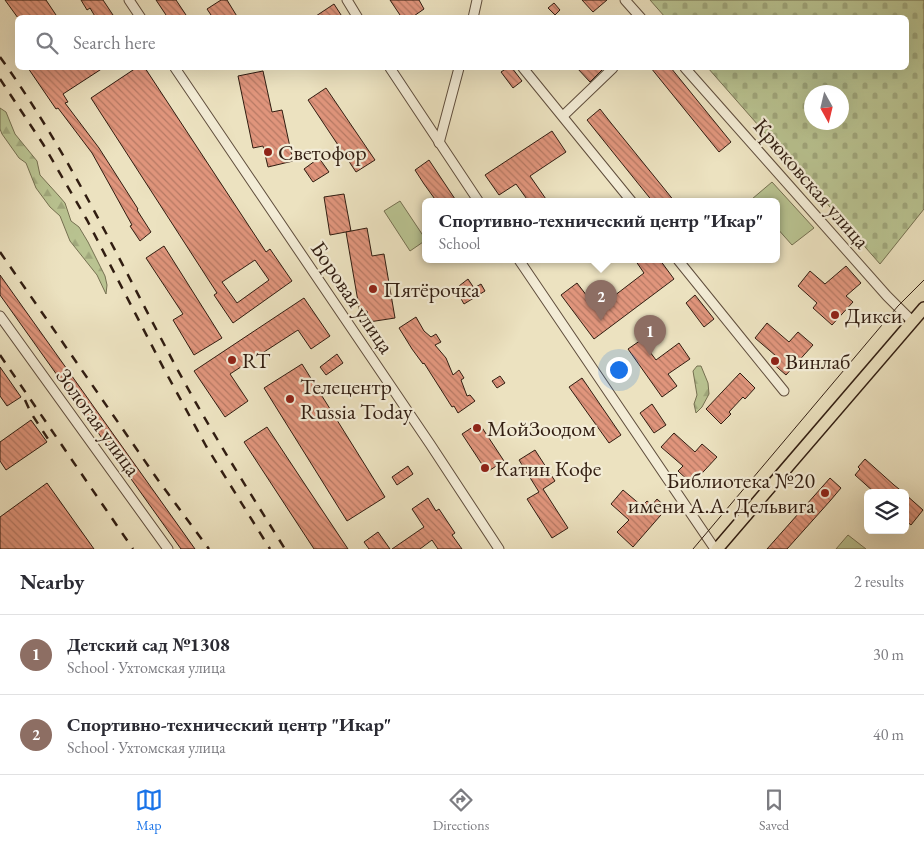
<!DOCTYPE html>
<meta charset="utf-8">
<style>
:root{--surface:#fff;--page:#f7f7f7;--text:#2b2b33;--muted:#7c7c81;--line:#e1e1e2;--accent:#1a73e8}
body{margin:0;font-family:"EB Garamond",serif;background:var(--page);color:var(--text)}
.controls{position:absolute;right:15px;bottom:15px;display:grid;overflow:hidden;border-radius:8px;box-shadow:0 5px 20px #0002}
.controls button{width:45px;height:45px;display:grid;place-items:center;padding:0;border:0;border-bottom:1px solid var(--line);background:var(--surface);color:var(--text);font:25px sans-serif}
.compass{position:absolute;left:804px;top:85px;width:45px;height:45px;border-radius:50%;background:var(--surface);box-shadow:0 5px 20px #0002;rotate:172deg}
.you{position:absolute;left:618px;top:369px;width:18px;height:18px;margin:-12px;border:4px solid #fff;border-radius:50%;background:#1a73e8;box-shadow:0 0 0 8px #1a73e833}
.badge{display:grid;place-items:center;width:32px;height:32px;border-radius:50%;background:var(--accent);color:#fff;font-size:16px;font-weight:700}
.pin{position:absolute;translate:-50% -41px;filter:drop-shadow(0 1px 2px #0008)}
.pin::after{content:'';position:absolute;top:26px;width:18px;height:15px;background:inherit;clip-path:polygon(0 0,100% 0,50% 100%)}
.popup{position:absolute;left:422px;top:198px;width:358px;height:65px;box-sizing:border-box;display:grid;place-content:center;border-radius:8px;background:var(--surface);filter:drop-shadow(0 1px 4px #0005);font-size:16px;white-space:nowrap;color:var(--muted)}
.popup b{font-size:19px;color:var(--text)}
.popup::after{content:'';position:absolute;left:50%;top:100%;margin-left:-10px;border:10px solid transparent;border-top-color:var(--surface)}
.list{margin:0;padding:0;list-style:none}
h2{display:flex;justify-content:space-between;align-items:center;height:65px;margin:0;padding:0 20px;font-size:21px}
h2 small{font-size:16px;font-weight:400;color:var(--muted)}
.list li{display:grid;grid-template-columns:32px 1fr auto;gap:15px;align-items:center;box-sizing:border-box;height:80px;padding:0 20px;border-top:1px solid var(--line)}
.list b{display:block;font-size:19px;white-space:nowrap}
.list p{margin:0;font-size:16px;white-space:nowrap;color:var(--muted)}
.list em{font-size:16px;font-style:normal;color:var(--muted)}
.icon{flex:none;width:28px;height:28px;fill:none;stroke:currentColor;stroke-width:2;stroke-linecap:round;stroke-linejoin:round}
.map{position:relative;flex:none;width:924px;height:549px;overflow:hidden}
.search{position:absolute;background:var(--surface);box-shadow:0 5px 20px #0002;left:15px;right:15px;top:15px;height:55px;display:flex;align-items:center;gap:12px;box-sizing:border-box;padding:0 18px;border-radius:8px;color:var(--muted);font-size:19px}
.sheet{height:225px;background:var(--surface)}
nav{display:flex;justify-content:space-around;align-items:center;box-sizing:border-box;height:70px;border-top:1px solid var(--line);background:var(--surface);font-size:14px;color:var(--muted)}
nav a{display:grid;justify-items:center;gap:2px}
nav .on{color:var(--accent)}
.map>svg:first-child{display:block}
.forest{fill:url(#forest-firs);stroke:#757051}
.cemetery{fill:url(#cemetery-stones);stroke:#757051;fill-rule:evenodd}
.park{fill:#b9c391;stroke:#757051}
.building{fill:url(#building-back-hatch);stroke:#311d11;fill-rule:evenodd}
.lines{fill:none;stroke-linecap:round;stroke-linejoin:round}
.minor-casing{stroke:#604e3d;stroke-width:11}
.major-casing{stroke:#311d11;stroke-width:14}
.minor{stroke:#f3ecd6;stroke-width:9}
.major{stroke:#ece2c0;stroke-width:11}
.tram{stroke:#311d11;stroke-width:1}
.rail{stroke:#311d11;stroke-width:2.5;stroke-dasharray:9 9;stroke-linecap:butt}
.poi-dot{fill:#8f2418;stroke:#f3ecd6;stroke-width:2}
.labels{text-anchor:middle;stroke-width:4.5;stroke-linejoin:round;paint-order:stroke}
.poi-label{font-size:22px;fill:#311d11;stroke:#f3ecd6;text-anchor:start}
.street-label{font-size:22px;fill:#311d11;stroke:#f3ecd6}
</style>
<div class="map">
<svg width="924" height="549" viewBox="0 0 924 549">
<defs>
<pattern id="forest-firs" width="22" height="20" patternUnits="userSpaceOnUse" patternTransform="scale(1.25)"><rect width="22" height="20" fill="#b9c391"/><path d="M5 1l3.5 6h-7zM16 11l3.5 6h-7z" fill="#a0a77c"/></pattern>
<pattern id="cemetery-stones" width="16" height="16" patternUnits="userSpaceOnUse" patternTransform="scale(1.25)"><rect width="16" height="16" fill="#b9c391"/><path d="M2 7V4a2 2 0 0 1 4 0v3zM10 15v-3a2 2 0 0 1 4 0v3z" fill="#a0a77c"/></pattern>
<pattern id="building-back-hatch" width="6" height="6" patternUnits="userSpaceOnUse" patternTransform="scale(1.25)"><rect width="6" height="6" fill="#e0957c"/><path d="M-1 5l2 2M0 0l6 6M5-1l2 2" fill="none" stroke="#b67964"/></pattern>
</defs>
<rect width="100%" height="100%" fill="#ece2c0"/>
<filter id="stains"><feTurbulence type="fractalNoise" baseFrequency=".004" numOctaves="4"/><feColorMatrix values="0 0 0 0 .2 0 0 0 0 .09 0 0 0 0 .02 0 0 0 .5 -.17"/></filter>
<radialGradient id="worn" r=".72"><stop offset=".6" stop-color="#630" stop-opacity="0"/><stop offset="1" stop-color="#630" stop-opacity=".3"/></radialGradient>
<g class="forest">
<polygon points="0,108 6,112 15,134 37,161 40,175 59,196 65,203 71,221 79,227 88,242 105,276 107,285 106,294 97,275 70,241 60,216 50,207 36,188 26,163 19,158 2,134 0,129"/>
<polygon points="697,366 701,366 708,383 709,394 702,407 696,413 694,404 697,395 693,371"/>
</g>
<path class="cemetery" d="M650 0H924V209L880 264 708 68H906V18L665 17ZM812 92H842V122H812Z"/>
<g class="park">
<polygon points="772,182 814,228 792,245 776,227 776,202 754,202 752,199"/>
<polygon points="400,201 426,240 410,251 384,211"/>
<polygon points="848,535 866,549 836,549"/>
</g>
<g class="building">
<polygon points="5,0 46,0 58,18 18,18"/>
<polygon points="81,0 103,0 115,18 96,18 90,8 87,10"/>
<polygon points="156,0 176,0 188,18 168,18"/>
<polygon points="221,0 227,0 238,18 213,18 207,9"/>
<polygon points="390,0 419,0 424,9 411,18 402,18"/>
<polygon points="582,0 607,0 593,12"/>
<polygon points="554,3 560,10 555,15 548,8"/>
<polygon points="334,4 343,18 313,18"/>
<polygon points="28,68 103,68 63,94 68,102 65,103 99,148 138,209 137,210 151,232 140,241 130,226 132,225 92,153 58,108 56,109"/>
<path d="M136 68H145L266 252 270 249 292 281 233 323 214 295 217 293 91 98ZM255 260 269 280 237 303 222 282Z"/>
<polygon points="507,68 512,68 522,81 513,88 501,72"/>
<polygon points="577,68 599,68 602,70 590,82"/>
<polygon points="651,68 671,68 731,142 719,152"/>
<polygon points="263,71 272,112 282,110 293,161 268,167 263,146 253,148 238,76"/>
<polygon points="326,88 375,160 356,172 308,100"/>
<polygon points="600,109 611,123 675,202 653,202 587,120"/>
<polygon points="552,131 566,152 530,176 548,202 529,202 516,184 499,195 485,175"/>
<polygon points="319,158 329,172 313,182 304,169"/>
<polygon points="429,160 457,202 437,202 424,184 415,170"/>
<polygon points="344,194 351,231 330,235 324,197"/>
<polygon points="367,228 372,256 384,254 395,318 369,322 367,311 360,313 346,232"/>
<polygon points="164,246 222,338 194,355 173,320 183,314 146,258"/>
<polygon points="635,260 660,260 674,279 594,339 561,295 577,283 597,309 644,273"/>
<polygon points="846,266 861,283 846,296 853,302 832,325 813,308 817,303 798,286 810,271 825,284"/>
<polygon points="0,275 195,549 181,549 0,295"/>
<polygon points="468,279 474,288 481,284 485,291 464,304 460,297 464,294 459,286"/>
<polygon points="695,295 714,319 704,327 686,303"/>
<polygon points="304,298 330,336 311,349 298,330 230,374 248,401 225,417 194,371"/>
<polygon points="416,317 424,331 431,337 436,334 441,342 435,345 446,358 453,375 459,370 464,378 461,380 467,396 470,395 475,401 458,413 454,406 452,407 424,363 423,364 412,349 399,328"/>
<polygon points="767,323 789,342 798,332 813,345 786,375 771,362 776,356 755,338"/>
<polygon points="641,340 656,360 679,343 690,359 668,374 677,386 662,397 628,349"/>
<polygon points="337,354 343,363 326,375 320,367"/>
<polygon points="302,364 385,497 347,521 264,388"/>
<polygon points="0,367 21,397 7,406 0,396"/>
<polygon points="740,373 755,388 745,399 743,397 729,412 731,414 721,424 706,409"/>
<polygon points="500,376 505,383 497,388 492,381"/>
<polygon points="582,378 621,435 609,443 569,387"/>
<polygon points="652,404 666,425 654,433 640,413"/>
<polygon points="31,420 47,442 6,470 0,461 0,442"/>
<polygon points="479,423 504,461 487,472 462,434"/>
<polygon points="267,427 300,477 348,549 314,549 244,442"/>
<polygon points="674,433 695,452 702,444 717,457 692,484 678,471 683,466 661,447"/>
<polygon points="535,450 555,481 543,489 568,528 552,538 527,499 539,492 519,460"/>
<polygon points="865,459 894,485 904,493 875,493 855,475 860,469 858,467"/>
<polygon points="408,466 413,474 397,485 392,477"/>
<polygon points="830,478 841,488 830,501 787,549 767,549"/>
<polygon points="47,483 94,549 0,549 0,517"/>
<polygon points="623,490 642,506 647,501 652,505 657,499 667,508 633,547 617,532 629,520 611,504"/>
<polygon points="905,494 923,510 911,525 905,520"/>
<polygon points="428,498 436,511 439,509 455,533 452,535 462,549 438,549 432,540 420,549 392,549 424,527 412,509"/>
<polygon points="378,532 390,549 369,549 364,542"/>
</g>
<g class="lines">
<defs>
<g id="minor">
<polyline points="129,0 141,18"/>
<polyline points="347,0 358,18"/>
<polyline points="625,0 641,18"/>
<polyline points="473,18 477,0"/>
<polyline points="175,68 430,444 499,549"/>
<polyline points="390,68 479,202"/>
<polyline points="523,68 632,202"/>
<polyline points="685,68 887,296 912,321"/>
<polyline points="563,116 613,68"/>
<polyline points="439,143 459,68"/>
<polyline points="519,260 715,549"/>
<polyline points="678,260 784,391"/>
<polyline points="0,316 168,549"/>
</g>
<polyline id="major" points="717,549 924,308"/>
</defs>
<use href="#minor" class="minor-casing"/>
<use href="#major" class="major-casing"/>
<use href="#minor" class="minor"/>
<use href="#major" class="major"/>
<polyline class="tram" points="693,549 898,306 924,280"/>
<g class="rail">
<path d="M0 57C69 153 119 260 174 363 208 427 247 488 285 549"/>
<polyline points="0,79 43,144 87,220 164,369 206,446 270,549"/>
<polyline points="0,252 158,480 209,549"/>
<polyline points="0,355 133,549"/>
<polyline points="25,400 31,413 48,439"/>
</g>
</g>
<g class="poi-dot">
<circle cx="268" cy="152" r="5"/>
<circle cx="373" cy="289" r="5"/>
<circle cx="835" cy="315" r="5"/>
<circle cx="232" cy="360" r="5"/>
<circle cx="775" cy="361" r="5"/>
<circle cx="290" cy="399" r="5"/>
<circle cx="477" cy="428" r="5"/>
<circle cx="485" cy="468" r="5"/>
<circle cx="825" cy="493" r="5"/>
</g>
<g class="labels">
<g class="poi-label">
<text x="278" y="160">Светофор</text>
<text x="383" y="297">Пятёрочка</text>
<text x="845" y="323">Дикси</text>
<text x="242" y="368">RT</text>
<text x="785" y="369">Винлаб</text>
<text x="300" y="394">Телецентр<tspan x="300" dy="25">Russia Today</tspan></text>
<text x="487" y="436">МойЗоодом</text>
<text x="495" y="476">Катин Кофе</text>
<text x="815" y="488" text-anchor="end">Библиотека №20<tspan x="815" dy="25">имени А.А. Дельвига</tspan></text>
</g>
<g class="street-label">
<text transform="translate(812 183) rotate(49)" y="8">Крюковская улица</text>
<text transform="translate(353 297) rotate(56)" y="8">Боровая улица</text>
<text transform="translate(99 422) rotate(54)" y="8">Золотая улица</text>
</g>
</g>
<rect width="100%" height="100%" filter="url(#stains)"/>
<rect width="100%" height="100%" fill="url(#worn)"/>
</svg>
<div class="controls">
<button><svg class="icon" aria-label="layers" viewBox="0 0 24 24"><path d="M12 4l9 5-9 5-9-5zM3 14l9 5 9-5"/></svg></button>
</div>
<svg class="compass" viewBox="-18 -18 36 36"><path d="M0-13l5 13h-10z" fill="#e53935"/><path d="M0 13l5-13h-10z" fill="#7c7c81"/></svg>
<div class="you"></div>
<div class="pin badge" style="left:650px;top:356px;background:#8d6e63">1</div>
<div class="pin badge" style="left:601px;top:321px;background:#8d6e63">2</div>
<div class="popup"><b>Спортивно-технический центр &quot;Икар&quot;</b>School</div>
<div class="search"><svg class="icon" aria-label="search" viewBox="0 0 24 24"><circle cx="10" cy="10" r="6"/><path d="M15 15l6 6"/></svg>Search here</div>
</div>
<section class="sheet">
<h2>Nearby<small>2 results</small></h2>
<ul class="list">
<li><span class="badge" style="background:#8d6e63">1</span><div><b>Детский сад №1308</b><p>School · Ухтомская улица</p></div><em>30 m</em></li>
<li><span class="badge" style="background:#8d6e63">2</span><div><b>Спортивно-технический центр &quot;Икар&quot;</b><p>School · Ухтомская улица</p></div><em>40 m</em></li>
</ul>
</section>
<nav>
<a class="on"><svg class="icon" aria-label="map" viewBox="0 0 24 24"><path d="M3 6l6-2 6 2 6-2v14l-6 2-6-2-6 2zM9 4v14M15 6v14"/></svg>Map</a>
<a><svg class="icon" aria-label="directions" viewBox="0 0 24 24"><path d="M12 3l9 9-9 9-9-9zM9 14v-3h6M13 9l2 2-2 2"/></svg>Directions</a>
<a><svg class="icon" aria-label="saved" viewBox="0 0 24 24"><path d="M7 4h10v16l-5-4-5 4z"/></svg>Saved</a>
</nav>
